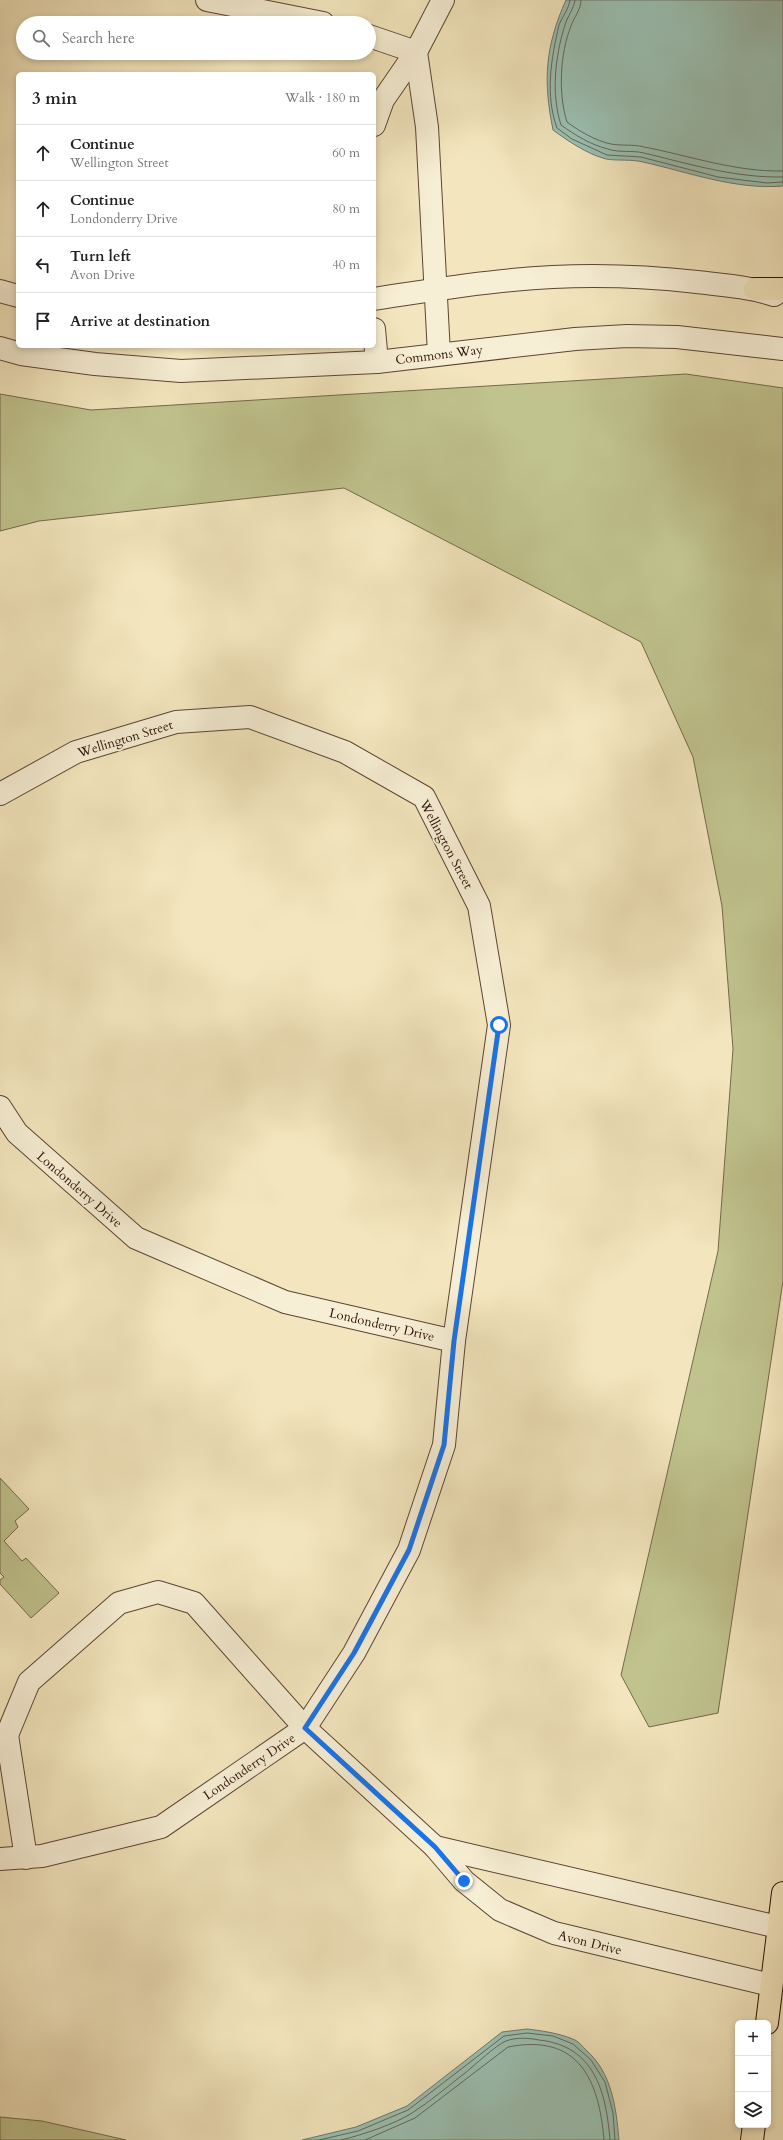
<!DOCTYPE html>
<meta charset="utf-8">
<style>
:root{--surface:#fff;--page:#f2f2f2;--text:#222;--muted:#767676;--line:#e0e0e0}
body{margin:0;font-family:Cardo,serif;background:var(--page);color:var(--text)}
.controls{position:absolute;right:12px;bottom:12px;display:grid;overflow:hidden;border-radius:6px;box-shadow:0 2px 6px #0003}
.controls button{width:36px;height:36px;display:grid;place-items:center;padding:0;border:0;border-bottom:1px solid var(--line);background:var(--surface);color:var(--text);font:20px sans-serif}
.stop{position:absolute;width:12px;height:12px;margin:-9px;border:3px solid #1a73e8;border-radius:50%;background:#fff}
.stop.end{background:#1a73e8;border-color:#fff;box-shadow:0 1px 4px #0008}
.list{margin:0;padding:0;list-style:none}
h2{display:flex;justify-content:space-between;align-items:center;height:52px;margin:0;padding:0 16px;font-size:17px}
h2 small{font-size:13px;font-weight:400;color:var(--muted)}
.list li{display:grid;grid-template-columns:26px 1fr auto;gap:12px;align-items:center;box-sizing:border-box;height:56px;padding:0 16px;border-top:1px solid var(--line)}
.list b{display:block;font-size:15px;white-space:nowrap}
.list p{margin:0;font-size:13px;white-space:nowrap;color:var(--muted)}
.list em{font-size:13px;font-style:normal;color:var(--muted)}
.icon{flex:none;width:22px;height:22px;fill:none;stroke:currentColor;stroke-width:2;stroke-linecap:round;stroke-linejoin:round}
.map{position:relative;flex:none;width:783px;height:2140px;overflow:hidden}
.search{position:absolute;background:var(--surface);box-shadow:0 2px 6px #0003;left:16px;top:16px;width:360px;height:44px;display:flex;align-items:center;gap:10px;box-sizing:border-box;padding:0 14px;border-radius:22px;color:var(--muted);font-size:15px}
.panel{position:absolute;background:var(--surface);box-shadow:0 2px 6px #0003;left:16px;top:72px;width:360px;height:276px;border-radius:6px}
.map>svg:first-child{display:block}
.green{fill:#c0c38e;stroke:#75694a}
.water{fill:#9bc0b2;stroke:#6e796d}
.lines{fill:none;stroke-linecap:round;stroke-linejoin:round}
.shore{stroke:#62685c;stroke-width:1}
.minor-casing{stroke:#5c4533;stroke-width:24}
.major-casing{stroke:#2a0f05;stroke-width:24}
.minor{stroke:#f7efd5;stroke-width:22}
.major{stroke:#f3e6be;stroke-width:22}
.route{stroke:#1a73e8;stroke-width:5}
.labels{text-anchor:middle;stroke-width:4;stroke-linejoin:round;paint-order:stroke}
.street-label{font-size:13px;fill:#2a0f05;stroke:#f7efd5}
</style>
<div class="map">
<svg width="783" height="2140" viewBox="0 0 783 2140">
<rect width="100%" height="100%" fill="#f3e6be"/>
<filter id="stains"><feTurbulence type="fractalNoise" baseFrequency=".005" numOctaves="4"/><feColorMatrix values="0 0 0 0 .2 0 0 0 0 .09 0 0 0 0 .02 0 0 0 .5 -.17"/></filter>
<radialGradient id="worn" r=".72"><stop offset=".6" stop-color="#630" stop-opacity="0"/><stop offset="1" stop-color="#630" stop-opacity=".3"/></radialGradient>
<g class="green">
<polygon points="686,374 783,388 783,1281 718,1713 649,1727 621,1675 718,1251 733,1049 722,906 693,757 641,642 344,488 39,521 0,531 0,394 91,410"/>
<polygon points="0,1478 29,1509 15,1521 18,1527 4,1541 22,1561 26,1558 59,1593 31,1618 0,1584 0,1580 4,1577 0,1573"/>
<polygon points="0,2117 42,2121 126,2140 0,2140"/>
</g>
<g class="water">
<path d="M566 0H783V186C735 190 688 172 643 162 631 159 618 161 606 159 587 154 568 141 553 130 543 80 545 47 566 0Z"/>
<path d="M527 2029C543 2031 559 2033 575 2040 579 2042 583 2047 586 2050 612 2073 616 2107 619 2140H302L356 2127 407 2106 502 2032Z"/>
</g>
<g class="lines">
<g class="shore">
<path d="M570 0C569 9 562 17 559 25 551 59 545 95 557 128L572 139 607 155 641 157 718 177 767 183 783 182"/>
<path d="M575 0C574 9 567 17 565 25 555 56 551 94 561 125 575 135 591 145 608 149 619 153 632 150 644 153 690 164 735 178 783 177"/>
<path d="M581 0C581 10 574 17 571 26 560 53 558 94 567 122 579 131 596 141 611 144 622 146 633 144 644 147 691 156 735 172 783 171"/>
<polyline points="319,2140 358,2131 408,2110 504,2036 527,2033 553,2036 573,2044 591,2060 605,2082 613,2113 615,2140"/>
<path d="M341 2140C362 2135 395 2124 412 2113 431 2101 448 2086 465 2073 475 2065 496 2045 506 2041 516 2037 529 2038 539 2040 595 2046 606 2092 610 2140"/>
<path d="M365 2140 415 2118 508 2047C579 2033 599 2080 604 2140"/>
</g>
<defs>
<g id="minor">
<polyline points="207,0 323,23"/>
<polyline points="369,36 416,52"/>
<polyline points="416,52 427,127 439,354"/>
<polyline points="374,125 383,100 416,52 443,0"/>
<polyline points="0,291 18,296"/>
<path d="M374 299C420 292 466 284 512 280 573 274 635 275 697 282 723 285 749 287 774 295"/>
<polyline points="374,329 377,362"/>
<polyline points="0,348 21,354 95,364 181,371 377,362 575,339 627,336 677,337 783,349"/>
<polyline points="0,794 76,752 176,722 250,717 345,752 424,797 479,906 499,1025 454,1341"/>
<polyline points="0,1107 17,1133 136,1238 285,1302 454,1341 444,1445 409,1550 354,1653 305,1728 161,1827 42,1856 0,1859"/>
<polyline points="7,1735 29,1682 119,1603 158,1592 194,1603 305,1728 435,1847 464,1881 500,1910 554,1933 771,1985"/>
<polyline points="0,1736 7,1735 26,1858"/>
<polyline points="435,1847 778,1927"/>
</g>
<g id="major">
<polyline points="755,289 783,289"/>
<polyline points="767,2023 783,1893"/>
<polyline points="752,2140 754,2125"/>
</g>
</defs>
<use href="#minor" class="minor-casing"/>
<use href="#major" class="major-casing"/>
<use href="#minor" class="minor"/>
<use href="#major" class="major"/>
</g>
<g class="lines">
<polyline class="route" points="464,1881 435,1847 305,1728 354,1653 409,1550 444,1445 454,1341 499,1025"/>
</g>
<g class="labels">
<g class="street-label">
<text transform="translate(439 354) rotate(-7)" y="5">Commons Way</text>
<text transform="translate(125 738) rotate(-17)" y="5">Wellington Street</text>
<text transform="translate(447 844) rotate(62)" y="5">Wellington Street</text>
<text transform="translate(80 1189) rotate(41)" y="5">Londonderry Drive</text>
<text transform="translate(382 1324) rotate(13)" y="5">Londonderry Drive</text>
<text transform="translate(249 1766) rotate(-34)" y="5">Londonderry Drive</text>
<text transform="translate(590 1942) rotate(14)" y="5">Avon Drive</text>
</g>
</g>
<rect width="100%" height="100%" filter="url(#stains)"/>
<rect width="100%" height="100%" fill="url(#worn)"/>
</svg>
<div class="controls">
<button>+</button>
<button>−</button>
<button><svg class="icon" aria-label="layers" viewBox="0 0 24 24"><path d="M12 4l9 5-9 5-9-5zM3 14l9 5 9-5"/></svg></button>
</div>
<div class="stop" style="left:499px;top:1025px"></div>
<div class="stop end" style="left:464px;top:1881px"></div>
<div class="search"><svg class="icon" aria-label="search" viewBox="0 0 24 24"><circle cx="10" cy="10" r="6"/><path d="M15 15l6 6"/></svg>Search here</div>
<section class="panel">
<h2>3 min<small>Walk · 180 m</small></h2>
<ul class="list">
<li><svg class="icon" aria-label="ahead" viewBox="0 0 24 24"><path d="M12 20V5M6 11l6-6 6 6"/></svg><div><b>Continue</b><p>Wellington Street</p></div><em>60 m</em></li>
<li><svg class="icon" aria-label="ahead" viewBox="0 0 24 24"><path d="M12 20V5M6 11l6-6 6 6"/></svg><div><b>Continue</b><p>Londonderry Drive</p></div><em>80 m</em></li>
<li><svg class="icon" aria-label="left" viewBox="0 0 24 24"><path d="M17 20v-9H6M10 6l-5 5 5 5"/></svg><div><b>Turn left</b><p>Avon Drive</p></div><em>40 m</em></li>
<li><svg class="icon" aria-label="arrive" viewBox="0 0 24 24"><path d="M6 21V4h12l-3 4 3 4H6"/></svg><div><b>Arrive at destination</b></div></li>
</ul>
</section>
</div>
